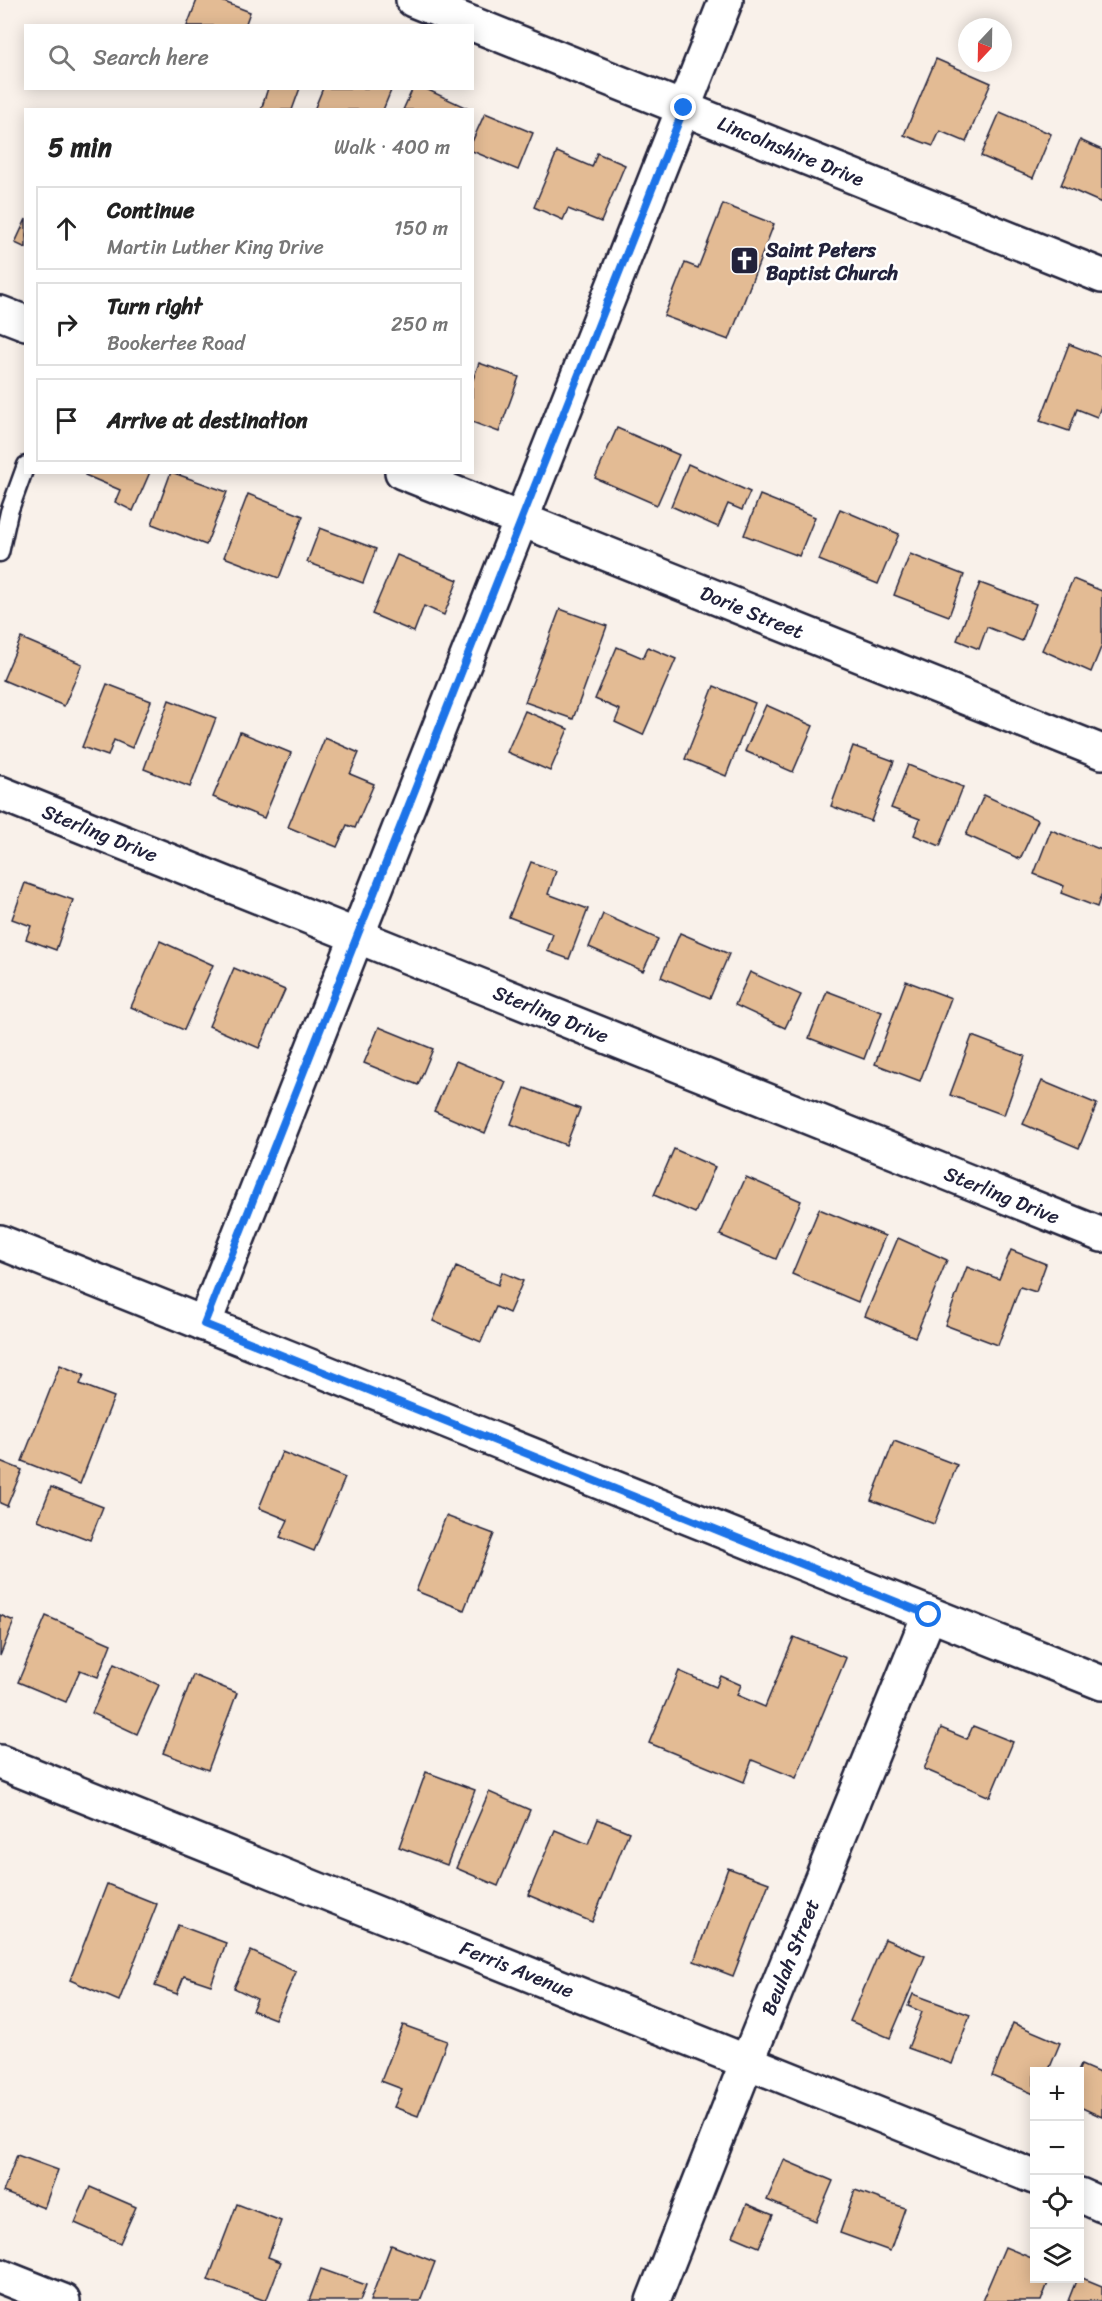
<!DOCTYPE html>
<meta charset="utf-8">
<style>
:root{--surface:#fff;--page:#f6f6f6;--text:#222;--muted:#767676;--line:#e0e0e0}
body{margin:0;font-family:Sriracha,sans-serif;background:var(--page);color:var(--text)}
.controls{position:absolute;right:18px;bottom:18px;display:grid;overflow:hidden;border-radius:0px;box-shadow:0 3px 15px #0003}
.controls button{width:54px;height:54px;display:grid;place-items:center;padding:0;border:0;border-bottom:2px solid var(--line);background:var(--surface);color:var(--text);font:30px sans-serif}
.compass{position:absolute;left:958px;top:18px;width:54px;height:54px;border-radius:50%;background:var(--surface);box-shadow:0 3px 15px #0003;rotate:202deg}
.stop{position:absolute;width:18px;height:18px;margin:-14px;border:4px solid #1a73e8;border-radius:50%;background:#fff}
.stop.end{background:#1a73e8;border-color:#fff;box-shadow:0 2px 6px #0008}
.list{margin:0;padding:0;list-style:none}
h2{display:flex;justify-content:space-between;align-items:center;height:78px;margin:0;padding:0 24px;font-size:26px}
h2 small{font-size:20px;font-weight:400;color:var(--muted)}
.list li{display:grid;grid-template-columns:39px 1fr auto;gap:18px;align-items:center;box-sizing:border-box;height:84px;margin:0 12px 12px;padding:0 12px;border:2px solid var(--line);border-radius:0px}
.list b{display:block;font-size:22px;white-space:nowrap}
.list p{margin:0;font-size:20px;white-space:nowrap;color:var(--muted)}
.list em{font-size:20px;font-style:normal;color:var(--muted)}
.icon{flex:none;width:33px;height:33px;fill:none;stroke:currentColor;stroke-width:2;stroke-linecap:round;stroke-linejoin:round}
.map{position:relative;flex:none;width:1102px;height:2301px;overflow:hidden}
.search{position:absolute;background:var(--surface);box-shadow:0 3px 15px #0003;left:24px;top:24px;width:450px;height:66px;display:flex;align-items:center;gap:15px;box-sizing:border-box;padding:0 21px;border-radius:0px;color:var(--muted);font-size:22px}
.panel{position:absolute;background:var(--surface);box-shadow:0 3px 15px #0003;left:24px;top:108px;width:450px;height:366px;border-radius:0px}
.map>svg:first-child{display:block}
.building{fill:#e3bb94;stroke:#22223b;stroke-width:1.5}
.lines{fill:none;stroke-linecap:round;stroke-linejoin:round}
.lane-casing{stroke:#22223b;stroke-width:21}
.street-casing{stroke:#22223b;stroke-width:38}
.secondary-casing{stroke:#22223b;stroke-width:38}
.lane{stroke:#fff;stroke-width:16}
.street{stroke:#fff;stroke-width:33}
.secondary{stroke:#fff;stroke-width:33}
.route{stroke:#1a73e8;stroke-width:8}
.labels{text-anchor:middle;stroke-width:5;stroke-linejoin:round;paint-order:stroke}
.street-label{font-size:20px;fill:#22223b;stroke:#fff}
.poi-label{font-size:20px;font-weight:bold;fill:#22223b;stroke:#fff;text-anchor:start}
</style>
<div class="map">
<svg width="1102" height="2301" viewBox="0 0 1102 2301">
<rect width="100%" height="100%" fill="#f9f1ea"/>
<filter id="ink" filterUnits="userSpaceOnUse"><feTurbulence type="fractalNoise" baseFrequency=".0167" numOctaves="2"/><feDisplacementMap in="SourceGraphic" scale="12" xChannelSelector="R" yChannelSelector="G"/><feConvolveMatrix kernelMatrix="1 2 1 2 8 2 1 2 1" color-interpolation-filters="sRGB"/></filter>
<g filter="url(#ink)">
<g class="building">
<polygon points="197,0 219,0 250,12 245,26 187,26"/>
<polygon points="936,59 991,83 966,142 940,131 933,146 904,135"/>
<polygon points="268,88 300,88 292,110 261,110"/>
<polygon points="323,88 392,88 383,110 314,110"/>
<polygon points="413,88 424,88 467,108 466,110 403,110"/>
<polygon points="1000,112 1051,134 1033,178 981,156"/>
<polygon points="485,113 533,133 518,170 472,151 472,142"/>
<polygon points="1080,140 1102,150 1102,203 1061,185"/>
<polygon points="557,152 592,167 597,153 625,165 601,222 568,209 563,220 534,207"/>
<polygon points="723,204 774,224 729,340 664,316 685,263 698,268"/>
<polygon points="26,219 26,248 15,243"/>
<polygon points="1069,344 1102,357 1102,404 1097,417 1077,409 1069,431 1040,421"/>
<polygon points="479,363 519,377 499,432 472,422 472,382"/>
<polygon points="617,428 679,455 657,505 595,478"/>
<polygon points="688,464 750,492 742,510 728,504 718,527 671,506"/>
<polygon points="86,472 150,472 133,511 115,502 120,490 85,475"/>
<polygon points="171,472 227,492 206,545 152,524"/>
<polygon points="248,494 303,516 279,578 224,557"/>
<polygon points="760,495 815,517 799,556 744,535"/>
<polygon points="840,509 899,534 878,584 819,560"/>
<polygon points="320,528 376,549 363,583 307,562"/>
<polygon points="910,554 964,575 949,616 894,595"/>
<polygon points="397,555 458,580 444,615 424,606 414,632 372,614"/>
<polygon points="1073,579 1102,591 1102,645 1091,672 1042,650"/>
<polygon points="980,583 1036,604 1022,641 987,627 979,649 957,640"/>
<polygon points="560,609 607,626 573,719 525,702"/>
<polygon points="21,638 82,664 64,706 3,680"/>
<polygon points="617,647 643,658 648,647 676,659 643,735 615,722 620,710 595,699"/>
<polygon points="107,684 151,701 132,748 114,740 108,756 82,747"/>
<polygon points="714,686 755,703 726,776 685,759"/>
<polygon points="169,700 216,718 190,787 144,769"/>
<polygon points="766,705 813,726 793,772 745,751"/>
<polygon points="525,711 568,729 550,771 507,752"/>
<polygon points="240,732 291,753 264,818 213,797"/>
<polygon points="325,738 359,753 350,774 374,784 355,828 347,825 337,847 288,827"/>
<polygon points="853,746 894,761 871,821 831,806"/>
<polygon points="908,765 963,787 940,846 914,835 920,819 891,808"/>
<polygon points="984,795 1038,820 1020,859 966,835"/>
<polygon points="1051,830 1102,850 1102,893 1097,907 1061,893 1064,886 1034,874"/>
<polygon points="531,862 556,871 548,894 588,909 569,959 547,951 553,934 509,917"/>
<polygon points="25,883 73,900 56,950 26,939 31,926 12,919"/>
<polygon points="603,914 658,939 643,971 589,947"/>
<polygon points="680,933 729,954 710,998 661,977"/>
<polygon points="160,941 213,965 184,1030 131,1007"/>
<polygon points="234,968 285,990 259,1048 209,1026"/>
<polygon points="750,972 801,995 785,1028 735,1005"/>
<polygon points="906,981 951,998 920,1081 875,1064"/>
<polygon points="827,991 882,1012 864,1059 809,1038"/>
<polygon points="379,1027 433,1049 418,1085 364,1063"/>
<polygon points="972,1036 1025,1056 1004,1115 950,1095"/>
<polygon points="456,1061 506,1082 485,1133 434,1111"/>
<polygon points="1042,1081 1097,1104 1079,1148 1023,1124"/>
<polygon points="525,1088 580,1109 566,1145 511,1124"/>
<polygon points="674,1149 715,1167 695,1213 654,1195"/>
<polygon points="746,1177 801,1201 776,1259 720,1235"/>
<polygon points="819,1209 885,1236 858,1302 792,1274"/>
<polygon points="898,1238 947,1260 915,1337 865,1316"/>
<polygon points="1011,1250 1046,1264 1036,1292 1020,1287 998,1345 945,1325 967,1267 999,1279"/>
<polygon points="456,1267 498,1285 502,1272 523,1281 509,1313 496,1307 481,1342 433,1321"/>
<polygon points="60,1365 84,1375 80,1384 114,1397 80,1484 22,1461"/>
<polygon points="894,1441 957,1465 934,1524 871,1500"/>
<polygon points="282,1452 345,1478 314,1551 280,1537 288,1520 259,1508"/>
<polygon points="0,1461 22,1470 7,1506 0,1503"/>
<polygon points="51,1487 103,1507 90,1540 38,1520"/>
<polygon points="446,1516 494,1534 464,1610 416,1591"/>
<polygon points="0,1615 14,1621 0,1656"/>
<polygon points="46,1616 111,1644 98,1677 80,1670 66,1702 18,1682"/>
<polygon points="794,1637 846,1658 796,1778 752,1760 744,1782 649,1743 679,1671 716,1687 721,1676 741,1685 737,1695 765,1707"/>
<polygon points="114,1664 159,1685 137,1734 92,1713"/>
<polygon points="193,1675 237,1693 208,1770 163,1753"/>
<polygon points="973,1726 1013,1742 990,1797 924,1769 941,1728 967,1739"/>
<polygon points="426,1772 475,1790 447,1865 399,1847"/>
<polygon points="489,1792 530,1810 498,1886 456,1868"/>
<polygon points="598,1819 629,1832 592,1922 528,1895 555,1830 588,1844"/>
<polygon points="728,1868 769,1883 733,1976 694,1961"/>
<polygon points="107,1884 157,1904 119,2001 70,1980"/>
<polygon points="178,1925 226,1943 211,1985 184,1976 177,1994 155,1986"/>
<polygon points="885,1939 925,1956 890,2038 850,2021"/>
<polygon points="251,1951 296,1972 275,2019 252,2010 257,1999 234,1988"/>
<polygon points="913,1994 970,2015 952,2064 908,2048 922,2012 908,2006"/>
<polygon points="1013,2023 1060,2043 1048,2072 1034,2072 1034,2094 992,2076"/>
<polygon points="403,2025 447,2041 418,2116 394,2107 402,2089 381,2081"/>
<polygon points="1081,2065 1102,2074 1102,2117 1080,2107 1078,2072"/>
<polygon points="17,2155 58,2170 44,2208 3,2192"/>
<polygon points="784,2160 833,2181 816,2221 767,2200"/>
<polygon points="90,2187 136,2207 120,2243 75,2223"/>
<polygon points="855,2190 905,2208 890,2251 840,2233"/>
<polygon points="237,2204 281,2221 268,2257 281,2262 266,2301 208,2280"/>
<polygon points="747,2204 773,2215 759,2247 733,2236"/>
<polygon points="391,2245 435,2262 420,2301 370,2301"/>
<polygon points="1005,2247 1034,2259 1034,2278 1050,2278 1041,2301 982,2301"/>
<polygon points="321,2269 366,2285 360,2301 309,2301"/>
<polygon points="1080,2277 1102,2286 1102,2301 1068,2301 1077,2278"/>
</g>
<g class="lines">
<defs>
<polyline id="lane" points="0,553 9,512 26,465"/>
<g id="street">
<polyline points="413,0 1102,276"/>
<polyline points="0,313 26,323"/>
<polyline points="402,472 1102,752"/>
<polyline points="0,793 1102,1235"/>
<polyline points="204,1324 726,0"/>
<polyline points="0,1762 1034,2177"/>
<polyline points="1080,2195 1102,2205"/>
<polyline points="0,2276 63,2301"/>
<polyline points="653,2301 747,2062 929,1615"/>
</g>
<polyline id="secondary" points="0,1242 1102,1683"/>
</defs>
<use href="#lane" class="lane-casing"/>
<use href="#street" class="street-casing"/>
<use href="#secondary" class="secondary-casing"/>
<use href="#lane" class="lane"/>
<use href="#street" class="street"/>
<use href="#secondary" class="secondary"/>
</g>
</g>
<g class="lines" filter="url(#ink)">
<polyline class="route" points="684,108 204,1324 929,1615"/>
</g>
<defs>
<symbol id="church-square" viewBox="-11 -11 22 22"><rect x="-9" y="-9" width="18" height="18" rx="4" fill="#22223b" stroke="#fff"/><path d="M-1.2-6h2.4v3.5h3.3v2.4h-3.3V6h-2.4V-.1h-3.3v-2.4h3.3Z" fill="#fff"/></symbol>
</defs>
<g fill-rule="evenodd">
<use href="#church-square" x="728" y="244" width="33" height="33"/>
</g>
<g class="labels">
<g class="street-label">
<text transform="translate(791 151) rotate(22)" y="7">Lincolnshire Drive</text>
<text transform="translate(752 612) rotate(22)" y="7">Dorie Street</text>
<text transform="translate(100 833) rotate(22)" y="7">Sterling Drive</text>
<text transform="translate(551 1014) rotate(22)" y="7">Sterling Drive</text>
<text transform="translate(1002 1195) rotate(22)" y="7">Sterling Drive</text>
<text transform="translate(790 1957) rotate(-68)" y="7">Beulah Street</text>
<text transform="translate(517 1969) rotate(22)" y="7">Ferris Avenue</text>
</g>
<g class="poi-label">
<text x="766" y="257">Saint Peters<tspan x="766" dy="23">Baptist Church</tspan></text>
</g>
</g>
</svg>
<div class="controls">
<button>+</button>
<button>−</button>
<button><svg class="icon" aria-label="locate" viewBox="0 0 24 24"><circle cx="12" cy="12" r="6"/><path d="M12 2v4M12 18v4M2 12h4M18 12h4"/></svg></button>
<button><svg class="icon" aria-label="layers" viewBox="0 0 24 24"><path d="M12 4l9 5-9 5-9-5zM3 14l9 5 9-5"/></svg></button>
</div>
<svg class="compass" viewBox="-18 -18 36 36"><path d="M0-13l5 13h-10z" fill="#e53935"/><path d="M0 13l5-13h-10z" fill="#767676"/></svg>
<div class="stop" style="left:929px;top:1615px"></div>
<div class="stop end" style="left:684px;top:108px"></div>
<div class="search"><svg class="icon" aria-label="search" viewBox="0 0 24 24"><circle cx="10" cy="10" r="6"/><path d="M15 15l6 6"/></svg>Search here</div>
<section class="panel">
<h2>5 min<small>Walk · 400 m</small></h2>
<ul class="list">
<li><svg class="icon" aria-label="ahead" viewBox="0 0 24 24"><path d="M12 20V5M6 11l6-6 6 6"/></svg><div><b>Continue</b><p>Martin Luther King Drive</p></div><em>150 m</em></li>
<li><svg class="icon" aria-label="right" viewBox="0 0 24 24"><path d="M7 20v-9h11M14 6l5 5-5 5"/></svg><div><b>Turn right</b><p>Bookertee Road</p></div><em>250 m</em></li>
<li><svg class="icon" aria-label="arrive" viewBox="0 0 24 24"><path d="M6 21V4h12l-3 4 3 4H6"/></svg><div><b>Arrive at destination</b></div></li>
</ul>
</section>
</div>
